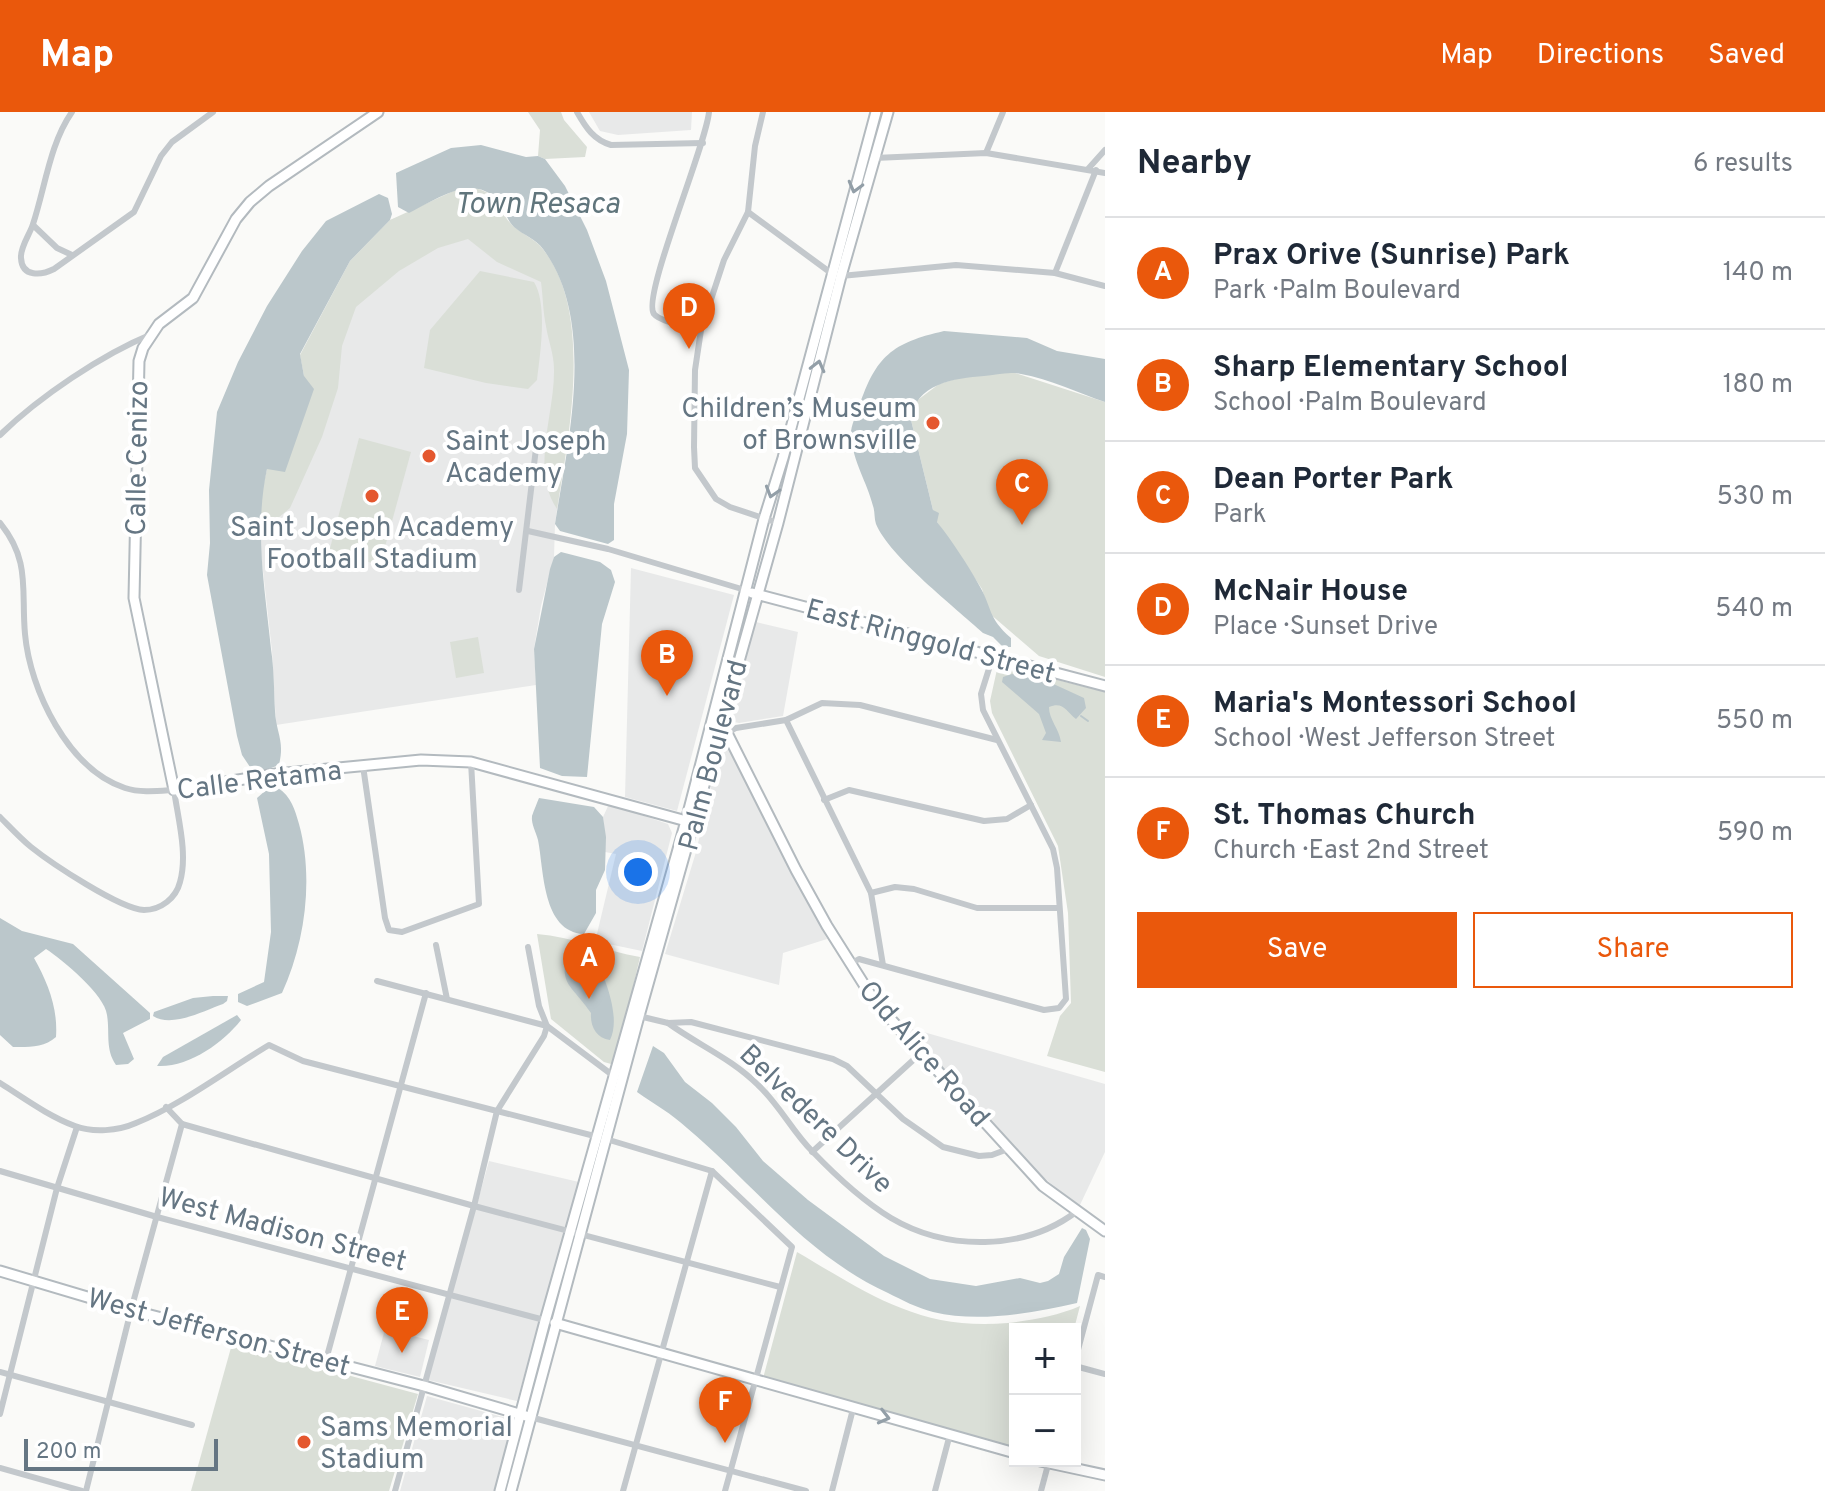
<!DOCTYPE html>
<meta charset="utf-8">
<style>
:root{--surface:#fff;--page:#f2f2f3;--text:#1f2937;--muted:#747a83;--line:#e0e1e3;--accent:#ea580c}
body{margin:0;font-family:Overpass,sans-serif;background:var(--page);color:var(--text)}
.controls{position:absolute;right:24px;bottom:24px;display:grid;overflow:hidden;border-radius:0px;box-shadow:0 8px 32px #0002}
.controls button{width:72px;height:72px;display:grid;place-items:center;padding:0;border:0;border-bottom:2px solid var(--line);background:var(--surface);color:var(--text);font:40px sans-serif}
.scale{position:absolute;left:24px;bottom:20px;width:194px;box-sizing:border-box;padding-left:8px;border:4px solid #657683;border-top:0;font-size:22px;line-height:28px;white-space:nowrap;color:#657683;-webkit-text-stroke:6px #fff;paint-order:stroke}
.you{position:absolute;left:638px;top:760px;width:28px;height:28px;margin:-20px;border:6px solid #fff;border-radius:50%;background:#1a73e8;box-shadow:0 0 0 12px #1a73e833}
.badge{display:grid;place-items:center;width:52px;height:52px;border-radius:50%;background:var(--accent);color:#fff;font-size:26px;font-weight:700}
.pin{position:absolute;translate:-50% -66px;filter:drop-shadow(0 2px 4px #0008)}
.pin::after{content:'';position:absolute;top:42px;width:28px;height:24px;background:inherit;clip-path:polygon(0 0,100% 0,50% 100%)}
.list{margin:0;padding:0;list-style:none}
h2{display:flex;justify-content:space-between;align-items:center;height:104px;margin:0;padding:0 32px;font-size:34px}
h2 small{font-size:26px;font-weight:400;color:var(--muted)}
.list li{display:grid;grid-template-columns:52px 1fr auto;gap:24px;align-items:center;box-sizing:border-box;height:112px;padding:0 32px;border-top:2px solid var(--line)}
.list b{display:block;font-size:30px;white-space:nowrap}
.list p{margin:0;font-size:26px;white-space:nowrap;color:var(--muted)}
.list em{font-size:26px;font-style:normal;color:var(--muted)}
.actions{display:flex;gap:16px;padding:24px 32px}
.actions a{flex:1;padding:18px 0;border:2px solid var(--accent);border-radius:0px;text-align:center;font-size:28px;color:var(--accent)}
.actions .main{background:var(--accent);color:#fff}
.map{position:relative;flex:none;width:1105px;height:1379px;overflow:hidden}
header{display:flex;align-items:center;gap:48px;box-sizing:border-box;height:112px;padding:0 40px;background:var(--accent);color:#fff}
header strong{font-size:38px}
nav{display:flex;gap:44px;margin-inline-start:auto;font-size:28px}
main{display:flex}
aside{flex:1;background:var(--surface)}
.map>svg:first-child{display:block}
.built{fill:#e8e9e9}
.green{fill:#dadfd7}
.water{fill:#bbc7cb}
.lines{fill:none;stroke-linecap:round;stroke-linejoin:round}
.stream{stroke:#bbc7cb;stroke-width:2}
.secondary-casing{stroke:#b3babf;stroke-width:13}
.street{stroke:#c3c8cc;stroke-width:6}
.secondary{stroke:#fff;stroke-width:9}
.oneway{stroke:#939fa8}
.poi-dot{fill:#e4572e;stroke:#fff;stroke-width:3}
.labels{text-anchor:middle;stroke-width:8;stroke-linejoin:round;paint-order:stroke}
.poi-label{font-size:28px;fill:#657683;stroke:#fff;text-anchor:start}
.street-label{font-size:28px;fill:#657683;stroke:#fff}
.water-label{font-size:30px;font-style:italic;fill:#60757c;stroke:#fff}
</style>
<header>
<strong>Map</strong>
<nav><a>Map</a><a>Directions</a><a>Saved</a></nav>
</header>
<main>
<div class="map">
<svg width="1105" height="1379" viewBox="0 0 1105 1379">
<rect width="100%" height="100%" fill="#fafaf8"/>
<g class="built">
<polygon points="589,0 692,0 691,18 618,23 600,19"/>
<polygon points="409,101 549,146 562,364 555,412 554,445 541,494 534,537 536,573 276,613 272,539 260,432 261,383 390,108"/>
<polygon points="631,456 734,483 677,699 625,685"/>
<polygon points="756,510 798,520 783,604 739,611 729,609"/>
<polygon points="722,627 727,630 827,827 783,841 779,873 665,842 696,740"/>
<polygon points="609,692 668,712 672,721 642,839 599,830 596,826 616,742 605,740 603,705"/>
<polygon points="913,917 1105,972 1105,1040 1079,1095 1024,1049 907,919"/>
<polygon points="489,1049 579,1070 517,1289 428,1268"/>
<polygon points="385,1217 429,1228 420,1265 375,1254"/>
<polygon points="427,1284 514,1308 494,1379 400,1379"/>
</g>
<g class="green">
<polygon points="528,0 561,0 564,8 587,35 585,45 545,47 538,44 540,18"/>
<path d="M471 75C507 84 494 95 513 114 522 122 535 127 542 136 594 199 569 323 557 397 530 357 555 302 554 257 554 242 548 228 546 214 543 200 543 185 541 170L497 150 468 127 438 136 399 159 356 195 342 234 338 276 322 325 290 396 260 421 261 383 267 357 304 264 300 243 350 149 390 108 458 77Z"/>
<path d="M480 159 534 170C548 193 540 242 537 268L528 277 486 271 424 256 430 218Z"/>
<polygon points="1012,260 1105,290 1105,565 1039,544 989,501 982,477 937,410 933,398 911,308 915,290 939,272 962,265"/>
<polygon points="359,326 411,340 380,453 329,440"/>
<polygon points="478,525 484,561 456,566 450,530"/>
<polygon points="998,553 1105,580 1105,960 1047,944 1060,904 1071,891 1068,801 1058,734 992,601 990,589"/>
<path d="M537 822C572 825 606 839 640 845L616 949 611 952 604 950 551 907Z"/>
<path d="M797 1140C869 1182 920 1219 1008 1211 1033 1208 1057 1204 1080 1194L1074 1217H1015V1338L762 1270Z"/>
<polygon points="232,1232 418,1282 389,1379 191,1379"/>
</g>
<g class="water">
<path d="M481 33 526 45 538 44 545 47 565 74 587 118 606 169 629 258 627 322 614 392V428L608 432 560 419 555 412C568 330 597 209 543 137 536 127 523 123 514 115 506 107 505 97 498 89 473 60 436 88 409 101L398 95 396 61 451 36Z"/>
<path d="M379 82 388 86 392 102 390 108 350 149 300 242 304 264 314 277 285 360 267 357C254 417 265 477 271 537 274 557 274 578 275 599 276 621 285 628 279 653L266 658 250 655 242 643 237 624 207 463 210 431 209 378 217 300 238 250 267 194 302 139 326 109Z"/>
<path d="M944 219 1027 226 1057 239 1105 247V290C1078 281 1050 267 1021 262 1009 259 996 263 984 264 955 266 914 272 911 308L933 398 939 401 937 410C953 430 967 452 979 473 993 497 987 505 1011 526V535H1003L993 525 983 521C956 496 889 444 876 412 874 406 875 399 873 394 867 370 853 350 851 324 850 315 856 304 859 295 876 244 892 231 944 219Z"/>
<polygon points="561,440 600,450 611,458 615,470 602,512 587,665 562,664 540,656 534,537 550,457 554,445"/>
<path d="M1012 562 1047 569 1084 586 1086 596 1076 607C1066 599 1063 589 1049 595 1049 608 1059 616 1061 630L1042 628 1046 621 1039 602 1002 570 1003 565Z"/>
<path d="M278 676C291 684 295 698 299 712 314 766 305 831 282 881L247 894 238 890V882L264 870 271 820 269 742 257 686 265 679Z"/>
<path d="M539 686 594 695 603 705 606 725 605 758 596 778V801L584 822C542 820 544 758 538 728 536 720 531 712 532 704 534 698 537 691 539 686Z"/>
<path d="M0 806 22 819 73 832 150 901V907L123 921 134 947 128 952 116 953C105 937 110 921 107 903 105 883 63 848 46 837L34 846C48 871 58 896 56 925 44 936 28 935 13 935L0 923Z"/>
<path d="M570 831 592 838C603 861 622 904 610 928 596 926 590 914 591 901 569 869 557 874 570 831Z"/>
<path d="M213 884H228L227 889 223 892C203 899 172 916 153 904L154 900 193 886Z"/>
<path d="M237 903 241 908C223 931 188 956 157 954L163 945Z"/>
<path d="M653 934 664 941 685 970 712 991 736 1015 763 1049 808 1088 884 1144 930 1167 976 1174 1020 1166 1040 1171 1048 1169 1059 1162 1064 1145 1082 1116 1086 1118 1090 1127 1077 1191C1032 1201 979 1211 933 1200 917 1196 902 1188 888 1181 805 1143 755 1073 687 1016 672 1002 654 992 637 980Z"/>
</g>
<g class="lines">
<polyline class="stream" points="1081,604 1088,609"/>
<defs>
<g id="secondary">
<polyline points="378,0 269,74 250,90 236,107 193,186 159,212 143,236 139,249 134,486 174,678 276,662 421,648 471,650 690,710"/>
<polyline points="752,481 1105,574"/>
<polyline points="716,617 727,621 796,758 827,814 875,890 1043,1074 1105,1119"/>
<polyline points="0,1159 131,1198 424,1274 526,1304"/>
<polyline points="555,1211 1015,1341"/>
<polyline points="1040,1349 1105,1363"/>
<polyline points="500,1379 545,1209 686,709 764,407 783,346 876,0"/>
<polyline points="511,1379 639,904 778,411 841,164 888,0"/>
</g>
</defs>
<use href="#secondary" class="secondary-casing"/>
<g class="street">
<path d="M72 0C50 31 45 76 33 112 30 122 20 135 21 146 22 166 42 163 54 157L134 100 161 44 172 30 213 0"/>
<path d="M577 0C586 16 594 28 611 33L703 31"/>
<polyline points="763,0 755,34 748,100 724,148 701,218 695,258 694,335 695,356 716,387 730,395 778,411"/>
<polyline points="986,41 1003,0"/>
<polyline points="875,46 986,41 1105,61"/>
<polyline points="1088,57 1105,38"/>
<polyline points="748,100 831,161 841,164 956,153 1055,161 1105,174"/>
<polyline points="33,113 57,136 72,143"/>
<polyline points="1055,161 1096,58"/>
<path d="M701 218C691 215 660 210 654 202 641 186 706 34 709 0"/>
<path d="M0 323C39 285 101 243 152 222"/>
<path d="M0 411C31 449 21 478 25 522 30 578 68 657 125 676 140 681 158 679 174 678 178 707 188 742 180 770 176 786 161 798 144 798 120 797 51 751 31 735 20 726 10 715 0 705"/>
<polyline points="528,419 608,437 745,478"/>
<polyline points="519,478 537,328"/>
<polyline points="786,608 871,781 883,853"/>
<polyline points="727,621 736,616 786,608 822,591 860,593 997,628"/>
<polyline points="363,654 385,806 389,818 402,820 479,792 471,650"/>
<polyline points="824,688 849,678 984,709 1007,707 1031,693"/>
<polyline points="871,781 895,775 914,777 977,796 1059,796"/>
<polyline points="436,833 447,887"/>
<polyline points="850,852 859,847 1044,898 1059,896 1066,887 1057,756 1053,737 983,598 981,582 993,544"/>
<polyline points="377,869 547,914 615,965"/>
<polyline points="639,904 668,911 691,910 833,947 847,954 903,1007 943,1035 979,1044 992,1043 1008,1037"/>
<path d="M668 911C698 933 731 946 758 973 779 992 792 1019 812 1039 835 1063 863 1089 891 1106 947 1139 1024 1139 1076 1100"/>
<path d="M0 971C24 986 48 1004 75 1014 93 1021 118 1019 136 1011 181 993 227 958 269 933L303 949 606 1027 712 1059 792 1135 725 1379"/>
<polyline points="182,1012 474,1094 780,1175"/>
<polyline points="812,1040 921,941"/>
<polyline points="0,1059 157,1105 548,1209"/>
<polyline points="326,1248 426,881"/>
<polyline points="1075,1249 1098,1163 1105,1165"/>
<polyline points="1075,1254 1105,1262"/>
<polyline points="0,1260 192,1313"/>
<polyline points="0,1302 57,1076 77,1015"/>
<polyline points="530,1305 806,1379"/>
<polyline points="0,1356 82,1379"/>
<polyline points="86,1379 131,1198 182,1012 166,995"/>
<polyline points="395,1379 474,1094 497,999 544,924 547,914 539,894 528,835"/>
<polyline points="623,1379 712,1059"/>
<polyline points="832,1379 853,1297"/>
<polyline points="935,1379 950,1322"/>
<polyline points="1041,1379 1049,1349"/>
</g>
<use href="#secondary" class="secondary"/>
</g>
<defs><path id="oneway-chevron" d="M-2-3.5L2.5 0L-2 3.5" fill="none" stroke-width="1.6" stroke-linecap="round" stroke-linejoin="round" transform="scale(2)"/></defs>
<g class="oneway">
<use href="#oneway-chevron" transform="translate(855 75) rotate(105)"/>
<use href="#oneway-chevron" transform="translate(818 254) rotate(-76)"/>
<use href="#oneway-chevron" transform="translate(772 380) rotate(107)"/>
<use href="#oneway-chevron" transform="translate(884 1305) rotate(14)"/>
</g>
<g class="poi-dot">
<circle cx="933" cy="311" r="8"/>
<circle cx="429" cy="344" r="8"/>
<circle cx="372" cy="384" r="8"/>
<circle cx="304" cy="1330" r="8"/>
</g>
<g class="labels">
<g class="poi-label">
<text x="917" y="305" text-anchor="end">Children’s Museum<tspan x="917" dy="32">of Brownsville</tspan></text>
<text x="445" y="338">Saint Joseph<tspan x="445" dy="32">Academy</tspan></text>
<text x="372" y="424" text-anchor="middle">Saint Joseph Academy<tspan x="372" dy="32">Football Stadium</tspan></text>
<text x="320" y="1324">Sams Memorial<tspan x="320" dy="32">Stadium</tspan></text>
</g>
<g class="street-label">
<text transform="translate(136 346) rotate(-89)" y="10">Calle Cenizo</text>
<text transform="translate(931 528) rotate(15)" y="10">East Ringgold Street</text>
<text transform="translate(712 643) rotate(-75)" y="10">Palm Boulevard</text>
<text transform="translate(259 667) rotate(-7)" y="10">Calle Retama</text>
<text transform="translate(925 941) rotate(49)" y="10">Old Alice Road</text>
<text transform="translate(817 1006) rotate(44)" y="10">Belvedere Drive</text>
<text transform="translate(283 1116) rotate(15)" y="10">West Madison Street</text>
<text transform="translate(219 1219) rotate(15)" y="10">West Jefferson Street</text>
</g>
<g class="water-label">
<text x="537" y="101">Town Resaca</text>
</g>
</g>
</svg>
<div class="controls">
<button>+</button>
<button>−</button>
</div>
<div class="scale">200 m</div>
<div class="you"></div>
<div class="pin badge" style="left:589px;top:887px">A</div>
<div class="pin badge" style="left:667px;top:584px">B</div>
<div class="pin badge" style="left:1022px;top:413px">C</div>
<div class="pin badge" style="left:689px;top:237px">D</div>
<div class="pin badge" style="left:402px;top:1241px">E</div>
<div class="pin badge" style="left:725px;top:1331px">F</div>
</div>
<aside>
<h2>Nearby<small>6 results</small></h2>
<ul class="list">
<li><span class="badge">A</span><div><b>Prax Orive (Sunrise) Park</b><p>Park · Palm Boulevard</p></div><em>140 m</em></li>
<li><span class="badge">B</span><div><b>Sharp Elementary School</b><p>School · Palm Boulevard</p></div><em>180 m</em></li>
<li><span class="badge">C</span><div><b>Dean Porter Park</b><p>Park</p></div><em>530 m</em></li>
<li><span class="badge">D</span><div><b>McNair House</b><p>Place · Sunset Drive</p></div><em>540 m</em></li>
<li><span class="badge">E</span><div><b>Maria's Montessori School</b><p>School · West Jefferson Street</p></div><em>550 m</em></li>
<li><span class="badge">F</span><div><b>St. Thomas Church</b><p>Church · East 2nd Street</p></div><em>590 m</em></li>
</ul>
<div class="actions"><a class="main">Save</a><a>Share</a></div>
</aside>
</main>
